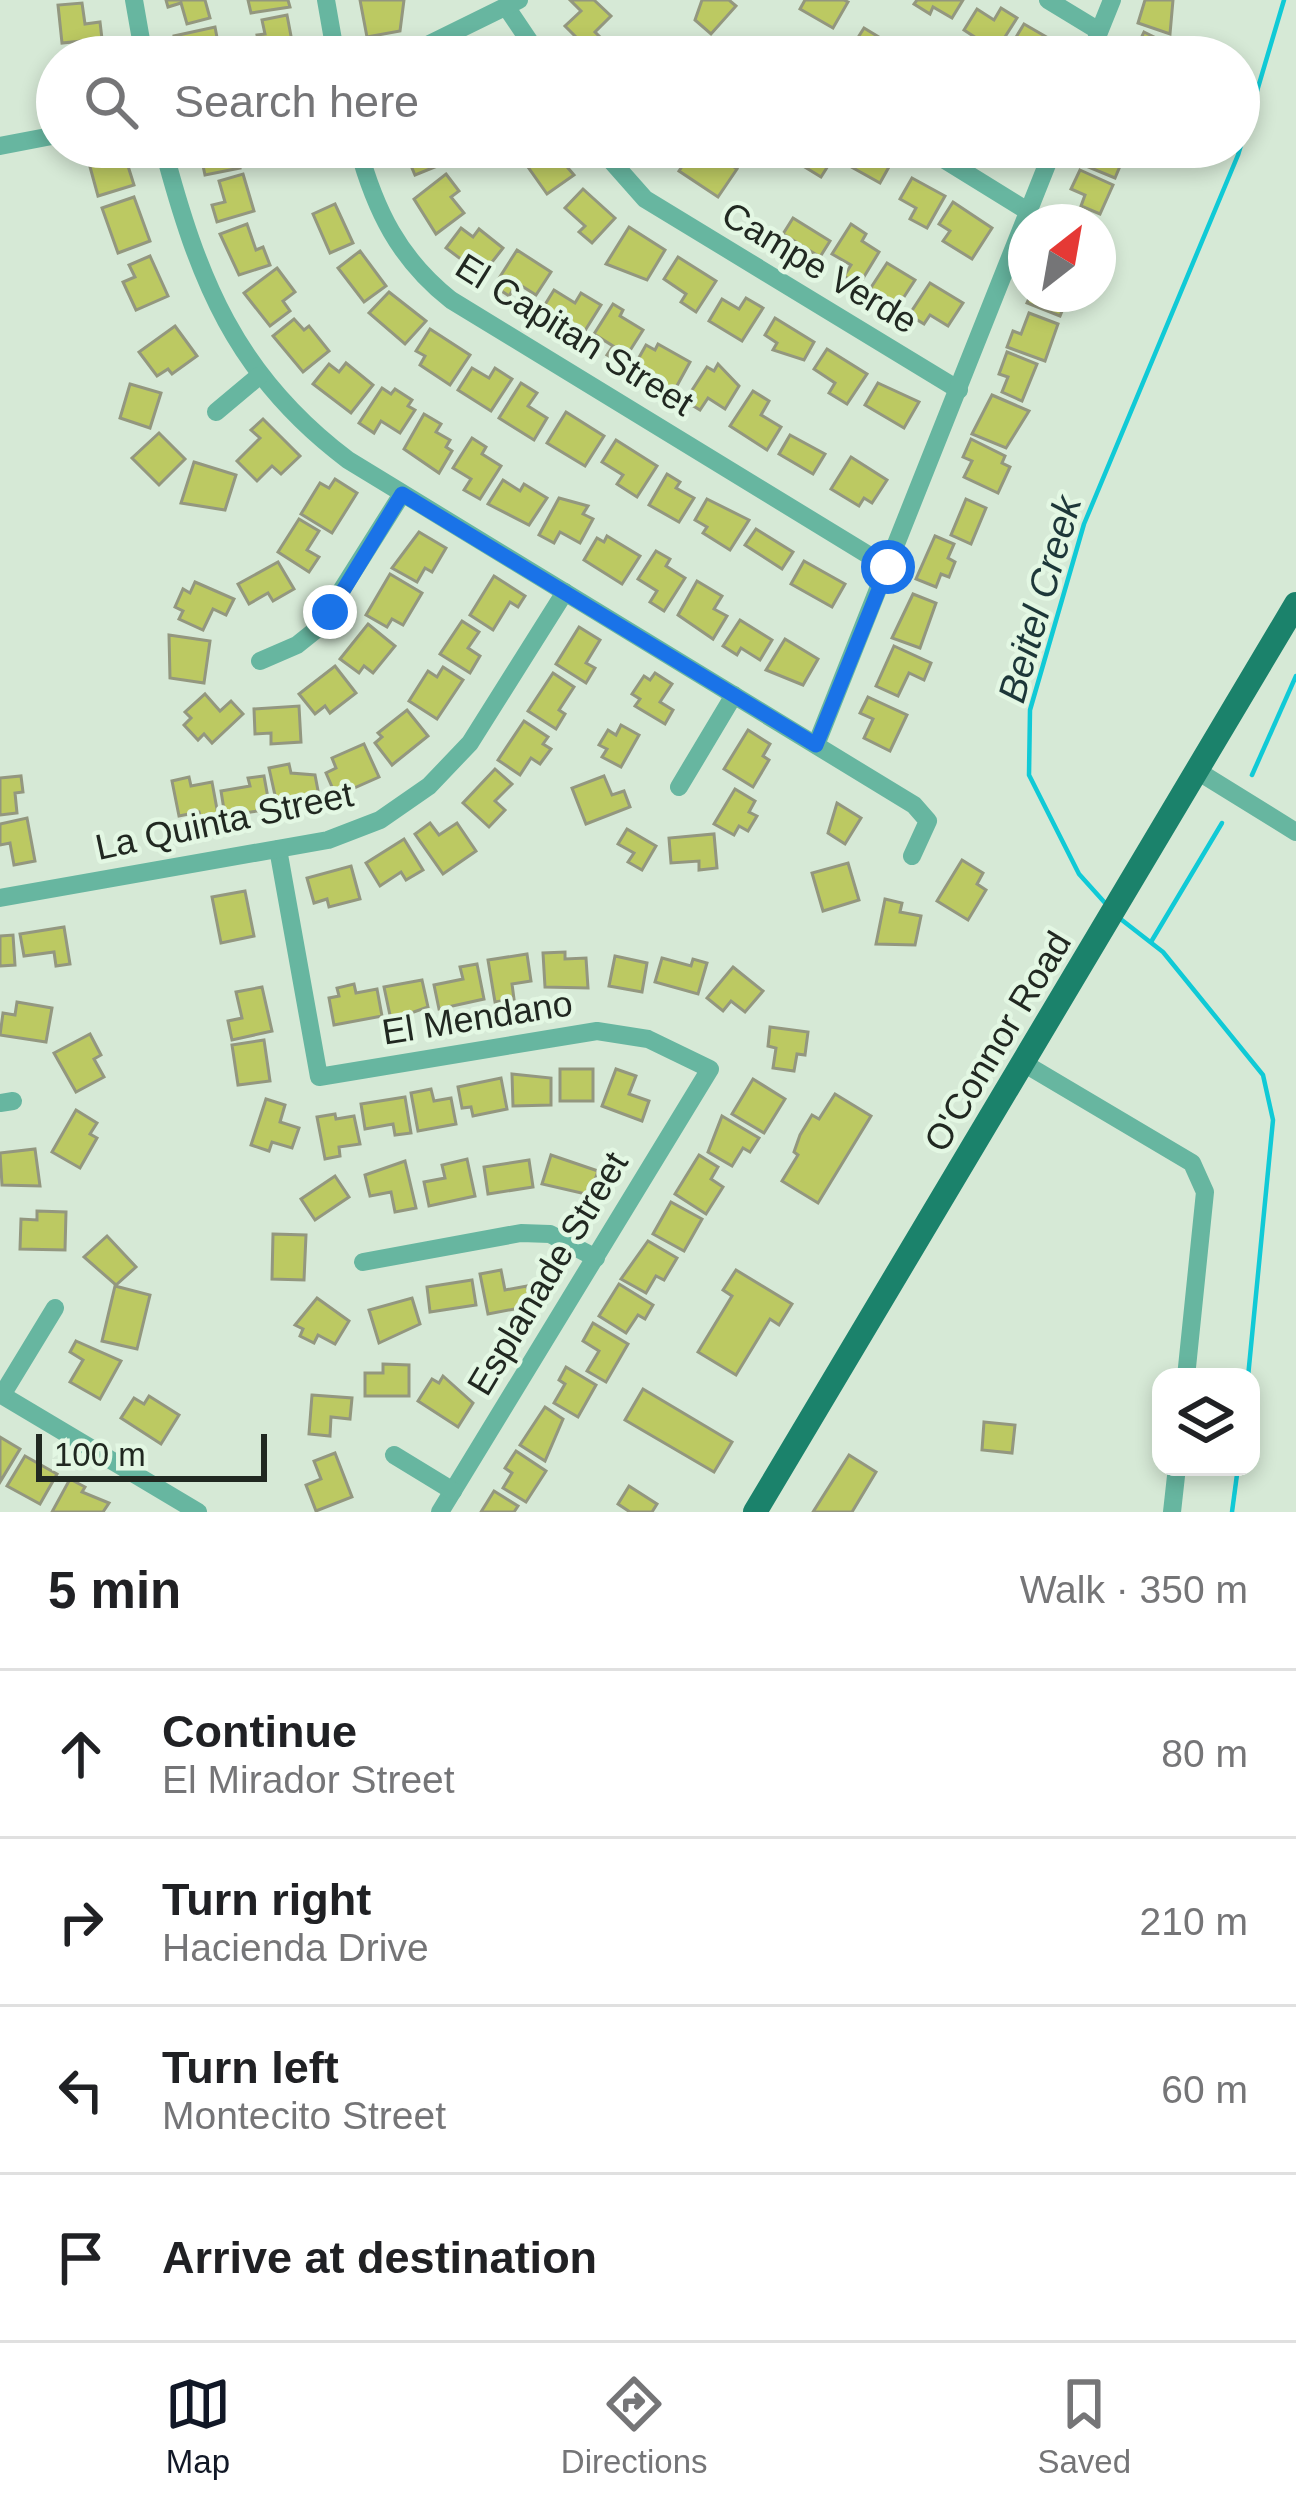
<!DOCTYPE html>
<meta charset="utf-8">
<style>
:root{--surface:#fff;--page:#f6f6f6;--text:#202124;--muted:#757577;--line:#e0e0e0;--accent:#111827}
body{margin:0;font-family:Helvetica,sans-serif;background:var(--page);color:var(--text)}
.controls{position:absolute;right:36px;bottom:36px;display:grid;overflow:hidden;border-radius:24px;box-shadow:0 6px 18px #0003}
.controls button{width:108px;height:108px;display:grid;place-items:center;padding:0;border:0;border-bottom:3px solid var(--line);background:var(--surface);color:var(--text);font:60px sans-serif}
.compass{position:absolute;left:1008px;top:204px;width:108px;height:108px;border-radius:50%;background:var(--surface);box-shadow:0 6px 18px #0003;rotate:31deg}
.scale{position:absolute;left:36px;bottom:30px;width:231px;box-sizing:border-box;padding-left:12px;border:6px solid #212821;border-top:0;font-size:33px;line-height:42px;white-space:nowrap;color:#212821;-webkit-text-stroke:9px #e3f7e3;paint-order:stroke}
.stop{position:absolute;width:36px;height:36px;margin:-27px;border:9px solid #1a73e8;border-radius:50%;background:#fff}
.stop.end{background:#1a73e8;border-color:#fff;box-shadow:0 3px 12px #0008}
.list{margin:0;padding:0;list-style:none}
h2{display:flex;justify-content:space-between;align-items:center;height:156px;margin:0;padding:0 48px;font-size:51px}
h2 small{font-size:39px;font-weight:400;color:var(--muted)}
.list li{display:grid;grid-template-columns:78px 1fr auto;gap:36px;align-items:center;box-sizing:border-box;height:168px;padding:0 48px;border-top:3px solid var(--line)}
.list b{display:block;font-size:45px;white-space:nowrap}
.list p{margin:0;font-size:39px;white-space:nowrap;color:var(--muted)}
.list em{font-size:39px;font-style:normal;color:var(--muted)}
.icon{flex:none;width:66px;height:66px;fill:none;stroke:currentColor;stroke-width:2;stroke-linecap:round;stroke-linejoin:round}
.map{position:relative;flex:none;width:1296px;height:1512px;overflow:hidden}
.search{position:absolute;background:var(--surface);box-shadow:0 6px 18px #0003;left:36px;right:36px;top:36px;height:132px;display:flex;align-items:center;gap:30px;box-sizing:border-box;padding:0 42px;border-radius:66px;color:var(--muted);font-size:45px}
.sheet{height:828px;background:var(--surface)}
nav{display:flex;justify-content:space-around;align-items:center;box-sizing:border-box;height:168px;border-top:3px solid var(--line);background:var(--surface);font-size:33px;color:var(--muted)}
nav a{display:grid;justify-items:center;gap:6px}
nav .on{color:var(--accent)}
.map>svg:first-child{display:block}
.lines{fill:none;stroke-linecap:round;stroke-linejoin:round}
.stream{stroke:#10cad6;stroke-width:4.5}
.building{fill:#bcc962;stroke:#93977f;stroke-width:3}
.minor{stroke:#67b6a0;stroke-width:18}
.major{stroke:#1b826b;stroke-width:24}
.route{stroke:#1a73e8;stroke-width:15}
.labels{text-anchor:middle;stroke-width:9;stroke-linejoin:round;paint-order:stroke}
.street-label{font-size:36px;fill:#212821;stroke:#e3f7e3}
.water-label{font-size:39px;font-style:italic;fill:#1d3739;stroke:#e3f7e3}
</style>
<div class="map">
<svg width="1296" height="1512" viewBox="0 0 1296 1512">
<rect width="100%" height="100%" fill="#d6e9d6"/>
<g class="lines">
<g class="stream">
<polyline points="1252,775 1296,676"/>
<polyline points="1106,904 1079,874 1029,775 1030,710 1084,524 1238,155 1284,0"/>
<polyline points="1118,917 1163,952 1263,1075 1273,1120 1248,1377"/>
<polyline points="1151,942 1222,823"/>
<polyline points="1232,1512 1238,1467"/>
</g>
</g>
<g class="building">
<polygon points="166,0 205,0 210,18 187,24 181,3 168,7"/>
<polygon points="248,0 288,0 290,7 251,13"/>
<polygon points="360,0 404,0 400,31 367,37"/>
<polygon points="570,0 594,0 611,16 595,32 601,38 589,50 565,26 581,11"/>
<polygon points="702,0 729,0 736,6 711,34 695,20"/>
<polygon points="805,0 844,0 848,2 833,28 800,9"/>
<polygon points="917,0 963,0 952,18 933,7 930,14 914,4"/>
<polygon points="1145,0 1173,0 1170,34 1138,23"/>
<polygon points="82,3 85,24 100,22 102,39 62,43 58,5"/>
<polygon points="1001,8 1017,18 996,51 964,30 977,9 994,20"/>
<polygon points="287,15 295,57 261,57 257,35 265,34 262,20"/>
<polygon points="1024,24 1062,46 1055,57 1004,57"/>
<polygon points="215,27 219,48 213,49 215,57 178,57 174,36"/>
<polygon points="864,28 892,45 884,57 847,55"/>
<polygon points="1144,32 1166,43 1159,57 1132,57"/>
<polygon points="122,147 134,185 98,196 87,156 101,147"/>
<polygon points="199,147 236,147 240,168 205,175"/>
<polygon points="403,147 433,147 440,165 415,175"/>
<polygon points="535,147 550,147 574,175 547,194 521,157"/>
<polygon points="840,147 821,177 795,161 800,153 793,149"/>
<polygon points="857,147 890,165 880,183 846,164"/>
<polygon points="1088,147 1128,147 1115,178 1081,164"/>
<polygon points="693,150 717,166 722,159 737,169 718,197 679,171"/>
<polygon points="1080,170 1113,185 1100,214 1081,206 1085,195 1071,189"/>
<polygon points="243,174 254,211 217,222 212,205 225,202 219,181"/>
<polygon points="446,174 459,191 451,197 464,213 436,234 414,199"/>
<polygon points="912,178 945,196 927,228 910,219 916,208 900,199"/>
<polygon points="583,189 615,218 592,243 579,232 585,226 565,208"/>
<polygon points="134,197 150,241 118,253 102,208"/>
<polygon points="953,202 992,228 972,259 943,241 950,231 939,224"/>
<polygon points="335,204 353,243 330,253 313,214"/>
<polygon points="793,218 830,241 820,257 783,234"/>
<polygon points="247,224 256,250 263,247 270,265 239,275 220,234"/>
<polygon points="851,224 866,234 862,241 879,252 859,285 844,276 851,265 832,254"/>
<polygon points="629,227 665,250 647,280 606,264"/>
<polygon points="461,228 473,237 479,229 503,248 482,275 446,248"/>
<polygon points="517,250 551,272 536,295 517,283 509,296 494,286"/>
<polygon points="360,251 386,286 364,302 338,268"/>
<polygon points="150,256 168,296 136,310 123,282 135,277 129,265"/>
<polygon points="678,257 716,281 696,312 681,302 686,294 664,279"/>
<polygon points="887,263 915,280 898,306 870,289"/>
<polygon points="277,268 295,292 283,301 290,311 270,326 244,293"/>
<polygon points="930,283 963,303 948,326 930,315 924,324 909,315"/>
<polygon points="554,290 575,303 581,293 601,305 581,337 541,311"/>
<polygon points="389,292 426,321 405,344 369,313"/>
<polygon points="1031,294 1067,299 1060,316 1027,303"/>
<polygon points="746,298 763,308 742,341 709,321 722,299 739,309"/>
<polygon points="613,304 623,310 620,316 643,330 622,363 607,355 613,346 594,334"/>
<polygon points="1029,313 1058,324 1045,361 1007,347 1013,331 1021,334"/>
<polygon points="775,318 814,342 804,360 773,350 777,343 765,335"/>
<polygon points="294,319 304,330 309,326 329,351 303,372 273,336"/>
<polygon points="175,326 197,356 172,374 168,369 157,376 139,352"/>
<polygon points="430,329 470,355 450,385 420,365 425,356 416,351"/>
<polygon points="658,344 690,362 673,393 632,370 646,345 655,350"/>
<polygon points="827,349 867,374 847,404 829,393 835,383 814,369"/>
<polygon points="1007,352 1037,364 1022,401 1002,392 1008,377 999,374"/>
<polygon points="346,363 373,385 351,413 313,384 329,364 339,372"/>
<polygon points="718,364 739,386 725,409 708,398 700,410 685,401 707,367 714,371"/>
<polygon points="472,368 489,378 495,368 512,379 491,411 458,390"/>
<polygon points="521,383 537,393 528,406 547,418 534,440 499,418"/>
<polygon points="878,383 919,402 904,428 865,405"/>
<polygon points="130,384 161,393 150,428 120,418"/>
<polygon points="382,388 391,394 395,389 412,400 408,406 415,410 400,433 381,421 374,433 359,423"/>
<polygon points="753,391 769,401 761,415 781,427 767,450 730,426"/>
<polygon points="992,395 1029,411 1006,448 972,434"/>
<polygon points="566,412 604,436 585,466 547,443"/>
<polygon points="424,414 441,424 436,432 450,440 446,447 452,451 439,473 404,449"/>
<polygon points="263,419 300,456 281,474 272,466 257,481 237,461 260,438 251,430"/>
<polygon points="159,433 185,459 159,485 132,458"/>
<polygon points="790,435 825,454 813,474 779,454"/>
<polygon points="472,438 486,447 482,454 501,466 480,499 464,490 471,479 453,468"/>
<polygon points="971,439 1005,456 1002,463 1010,467 998,493 964,477 972,461 963,457"/>
<polygon points="616,440 657,466 637,497 617,484 623,475 602,462"/>
<polygon points="851,457 887,480 872,503 864,498 859,506 831,489"/>
<polygon points="194,462 236,475 225,510 181,503"/>
<polygon points="667,474 680,482 676,488 694,498 679,522 649,505"/>
<polygon points="335,479 357,493 332,533 301,514 320,483 329,488"/>
<polygon points="503,480 520,491 524,484 547,498 529,525 488,504"/>
<polygon points="559,498 588,506 583,514 593,519 580,543 560,532 554,543 539,535"/>
<polygon points="707,499 749,520 730,550 703,533 707,527 695,520"/>
<polygon points="966,499 986,508 971,544 951,535"/>
<polygon points="299,519 319,531 307,550 319,557 309,572 278,552"/>
<polygon points="756,529 793,552 782,569 745,545"/>
<polygon points="419,532 446,548 432,572 425,568 417,582 392,568"/>
<polygon points="607,536 640,556 622,584 584,560 597,538 604,542"/>
<polygon points="935,536 954,544 948,558 955,562 949,577 941,574 936,587 916,579"/>
<polygon points="656,551 670,559 666,566 685,578 664,611 650,602 657,591 638,579"/>
<polygon points="804,561 845,584 832,607 791,584"/>
<polygon points="278,562 294,589 273,601 268,593 249,604 238,584"/>
<polygon points="390,574 422,593 403,625 392,619 387,627 366,615"/>
<polygon points="494,576 525,596 518,607 510,602 493,630 470,615"/>
<polygon points="697,581 722,596 714,609 727,616 713,639 678,615"/>
<polygon points="195,582 234,599 226,615 213,609 203,630 179,619 183,611 175,607 183,589 190,593"/>
<polygon points="913,594 936,603 920,648 892,638"/>
<polygon points="740,620 772,640 760,660 741,648 737,655 723,646"/>
<polygon points="462,621 479,632 468,648 480,656 470,673 440,654"/>
<polygon points="368,624 395,646 373,673 364,666 359,673 340,659"/>
<polygon points="579,627 600,640 586,663 595,668 586,683 556,664"/>
<polygon points="169,635 210,641 204,683 170,678"/>
<polygon points="785,639 818,659 803,685 766,670"/>
<polygon points="894,646 931,663 924,680 909,673 898,696 876,686"/>
<polygon points="335,666 356,693 330,713 325,706 315,714 299,694"/>
<polygon points="443,667 463,680 437,719 409,701 428,671 437,677"/>
<polygon points="553,673 574,687 559,710 565,714 556,729 528,711"/>
<polygon points="655,673 672,684 660,702 673,710 665,724 635,706 640,699 632,694 644,676 650,680"/>
<polygon points="205,694 220,711 231,701 243,714 212,743 204,734 198,740 184,725 191,718 185,712"/>
<polygon points="868,697 907,715 890,751 864,738 873,719 860,713"/>
<polygon points="299,706 301,742 271,744 271,733 255,734 254,709"/>
<polygon points="407,710 428,736 392,765 375,743 382,737 378,733"/>
<polygon points="524,721 548,737 543,744 551,749 540,764 531,758 520,775 498,760"/>
<polygon points="621,725 639,735 621,767 602,757 607,749 599,745 608,730 616,735"/>
<polygon points="748,730 770,744 763,756 769,760 753,787 724,769"/>
<polygon points="364,744 379,777 336,796 326,773 336,768 332,758"/>
<polygon points="289,764 291,773 315,775 320,801 278,809 269,768"/>
<polygon points="495,769 512,784 495,801 505,810 489,827 463,803"/>
<polygon points="21,776 23,792 15,793 17,813 0,815 0,778"/>
<polygon points="264,776 270,809 225,816 221,791 250,786 248,778"/>
<polygon points="604,776 612,795 624,791 630,807 586,824 572,788"/>
<polygon points="189,777 191,786 212,782 219,820 202,824 199,812 179,816 172,781"/>
<polygon points="735,789 755,801 749,812 757,816 748,831 739,826 734,835 714,824"/>
<polygon points="837,803 861,818 845,844 828,833"/>
<polygon points="27,818 35,861 14,865 10,843 0,845 0,824"/>
<polygon points="430,823 439,835 457,823 476,851 443,874 415,834"/>
<polygon points="627,829 656,846 642,870 628,862 634,853 618,844"/>
<polygon points="714,834 717,868 699,870 699,861 671,863 669,838"/>
<polygon points="404,839 423,870 406,880 401,872 380,886 366,863"/>
<polygon points="962,860 983,873 977,884 986,890 968,920 937,901"/>
<polygon points="848,863 859,900 823,911 812,873"/>
<polygon points="351,866 360,899 329,907 327,899 314,903 307,878"/>
<polygon points="245,891 254,936 221,943 212,897"/>
<polygon points="885,899 902,903 900,912 921,916 915,945 876,944"/>
<polygon points="64,927 70,964 56,966 54,952 24,956 20,934"/>
<polygon points="13,935 15,965 0,966 0,936"/>
<polygon points="565,952 565,959 586,958 588,988 545,987 543,953"/>
<polygon points="527,954 531,981 512,984 514,999 495,1002 488,960"/>
<polygon points="615,956 647,963 642,992 609,986"/>
<polygon points="662,958 691,966 693,959 707,963 698,994 655,982"/>
<polygon points="477,964 484,999 439,1009 434,985 463,979 460,967"/>
<polygon points="733,967 763,991 745,1012 731,1001 723,1011 707,998"/>
<polygon points="422,980 428,1007 391,1020 384,987"/>
<polygon points="354,984 356,993 377,989 382,1016 334,1025 329,998 339,996 337,988"/>
<polygon points="262,987 272,1031 232,1040 228,1021 242,1018 236,992"/>
<polygon points="17,1002 52,1008 46,1042 0,1035 3,1013 15,1015"/>
<polygon points="770,1027 808,1032 805,1055 797,1054 794,1071 773,1068 776,1048 768,1046"/>
<polygon points="90,1034 101,1055 94,1059 104,1077 76,1092 54,1053"/>
<polygon points="264,1040 270,1081 238,1085 232,1045"/>
<rect x="560" y="1069" width="33" height="32"/>
<polygon points="616,1069 636,1076 629,1094 649,1101 642,1121 602,1106"/>
<polygon points="512,1074 551,1078 551,1105 513,1106"/>
<polygon points="501,1078 507,1109 473,1116 471,1107 462,1108 458,1087"/>
<polygon points="753,1079 785,1099 764,1133 732,1114"/>
<polygon points="431,1089 434,1101 451,1098 456,1124 418,1131 411,1093"/>
<polygon points="835,1094 871,1116 818,1203 782,1181 798,1155 794,1152 800,1135 812,1115 819,1119"/>
<polygon points="405,1097 411,1133 395,1135 393,1124 365,1129 361,1104"/>
<polygon points="266,1099 285,1105 280,1122 299,1128 292,1148 272,1142 269,1151 251,1145"/>
<polygon points="76,1110 97,1123 90,1134 97,1138 80,1168 52,1152"/>
<polygon points="335,1114 336,1119 354,1116 360,1144 339,1147 340,1156 325,1159 317,1117"/>
<polygon points="722,1116 759,1138 750,1152 743,1148 732,1166 708,1152"/>
<polygon points="35,1149 40,1186 2,1185 0,1153"/>
<polygon points="551,1155 598,1171 590,1195 542,1184"/>
<polygon points="699,1155 718,1167 711,1179 723,1187 706,1214 675,1194"/>
<polygon points="467,1159 475,1196 429,1206 424,1182 445,1178 442,1165"/>
<polygon points="529,1160 533,1187 488,1194 484,1167"/>
<polygon points="405,1161 416,1208 395,1212 391,1192 370,1196 365,1175"/>
<polygon points="335,1176 349,1197 315,1220 301,1199"/>
<polygon points="671,1202 702,1219 684,1251 653,1234"/>
<polygon points="37,1211 66,1212 65,1250 20,1249 21,1219 37,1220"/>
<polygon points="273,1234 306,1235 304,1280 272,1279"/>
<polygon points="107,1236 136,1267 116,1285 84,1257"/>
<polygon points="648,1241 677,1258 664,1280 656,1276 646,1293 621,1279"/>
<polygon points="501,1270 505,1290 527,1286 530,1306 488,1314 480,1274"/>
<polygon points="736,1270 792,1304 779,1325 770,1319 736,1375 698,1352 732,1296 723,1290"/>
<polygon points="472,1280 476,1305 430,1312 427,1287"/>
<polygon points="619,1284 653,1305 645,1319 638,1315 626,1333 599,1316"/>
<polygon points="115,1286 150,1295 137,1349 102,1341"/>
<polygon points="317,1298 349,1321 335,1344 318,1335 314,1343 300,1336 303,1329 295,1325"/>
<polygon points="412,1298 420,1324 379,1343 369,1310"/>
<polygon points="593,1323 628,1344 606,1382 587,1371 599,1351 583,1341"/>
<polygon points="76,1341 121,1361 100,1399 70,1382 83,1360 70,1352"/>
<polygon points="383,1364 409,1365 409,1396 365,1396 365,1373 383,1373"/>
<polygon points="566,1367 596,1385 578,1417 554,1403 565,1384 559,1380"/>
<polygon points="443,1376 473,1403 458,1427 418,1401 432,1379 439,1383"/>
<polygon points="643,1389 732,1442 714,1472 625,1420"/>
<polygon points="312,1395 352,1398 350,1419 331,1417 330,1436 309,1434"/>
<polygon points="149,1396 179,1415 161,1444 121,1418 134,1398 144,1404"/>
<polygon points="545,1407 563,1419 545,1461 520,1445"/>
<polygon points="984,1422 1015,1425 1012,1453 982,1450"/>
<polygon points="0,1437 20,1449 0,1482"/>
<polygon points="516,1451 546,1471 526,1502 503,1488 512,1473 505,1468"/>
<polygon points="335,1453 352,1497 316,1511 306,1485 321,1479 314,1461"/>
<polygon points="849,1455 876,1472 852,1512 813,1512"/>
<polygon points="25,1456 57,1474 40,1504 7,1486"/>
<polygon points="70,1479 85,1487 82,1492 109,1503 103,1512 52,1512"/>
<polygon points="629,1486 657,1504 652,1512 630,1512 618,1504"/>
<polygon points="494,1491 518,1506 514,1512 481,1512"/>
</g>
<g class="lines">
<g class="minor">
<polyline points="134,0 144,57"/>
<polyline points="326,0 336,57"/>
<polyline points="1048,0 1099,31"/>
<polyline points="507,8 540,57"/>
<polyline points="770,51 779,57"/>
<polyline points="403,57 519,0"/>
<polyline points="1089,57 1112,0"/>
<polyline points="0,146 57,135"/>
<path d="M163 147C198 279 235 375 348 460L914 805 928 821 912 856"/>
<path d="M358 147C375 210 399 259 451 300L888 567"/>
<polyline points="599,147 645,199 959,390"/>
<polyline points="924,147 1029,212"/>
<polyline points="216,412 259,376"/>
<polyline points="260,661 297,645 317,629 402,494"/>
<polyline points="816,745 1054,147"/>
<polyline points="1199,772 1296,832"/>
<polyline points="679,787 734,695"/>
<polyline points="278,849 319,1077 597,1031 648,1039 710,1069 440,1512"/>
<polyline points="0,898 328,840 380,820 429,786 470,743 565,592"/>
<polyline points="1025,1064 1192,1163 1205,1192 1186,1377"/>
<polyline points="0,1103 13,1101"/>
<polyline points="363,1262 521,1233 550,1234 596,1258"/>
<polyline points="0,1394 198,1512"/>
<polyline points="2,1395 55,1308"/>
<polyline points="394,1455 453,1491"/>
<polyline points="1172,1512 1177,1467"/>
</g>
<polyline class="major" points="755,1512 1296,604"/>
</g>
<g class="lines">
<polyline class="route" points="330,612 402,494 816,745 888,567"/>
</g>
<g class="labels">
<g class="street-label">
<text transform="translate(820 267) rotate(31)" y="13">Campe Verde</text>
<text transform="translate(575 334) rotate(32)" y="13">El Capitan Street</text>
<text transform="translate(224 820) rotate(-12)" y="13">La Quinta Street</text>
<text transform="translate(477 1017) rotate(-9)" y="13">El Mendano</text>
<text transform="translate(997 1041) rotate(-59)" y="13">O'Connor Road</text>
<text transform="translate(547 1273) rotate(-59)" y="13">Esplanade Street</text>
</g>
<g class="water-label">
<text transform="translate(1039 599) rotate(-74)" y="14">Beitel Creek</text>
</g>
</g>
</svg>
<div class="controls">
<button><svg class="icon" aria-label="layers" viewBox="0 0 24 24"><path d="M12 4l9 5-9 5-9-5zM3 14l9 5 9-5"/></svg></button>
</div>
<svg class="compass" viewBox="-18 -18 36 36"><path d="M0-13l5 13h-10z" fill="#e53935"/><path d="M0 13l5-13h-10z" fill="#757577"/></svg>
<div class="scale">100 m</div>
<div class="stop" style="left:888px;top:567px"></div>
<div class="stop end" style="left:330px;top:612px"></div>
<div class="search"><svg class="icon" aria-label="search" viewBox="0 0 24 24"><circle cx="10" cy="10" r="6"/><path d="M15 15l6 6"/></svg>Search here</div>
</div>
<section class="sheet">
<h2>5 min<small>Walk · 350 m</small></h2>
<ul class="list">
<li><svg class="icon" aria-label="ahead" viewBox="0 0 24 24"><path d="M12 20V5M6 11l6-6 6 6"/></svg><div><b>Continue</b><p>El Mirador Street</p></div><em>80 m</em></li>
<li><svg class="icon" aria-label="right" viewBox="0 0 24 24"><path d="M7 20v-9h11M14 6l5 5-5 5"/></svg><div><b>Turn right</b><p>Hacienda Drive</p></div><em>210 m</em></li>
<li><svg class="icon" aria-label="left" viewBox="0 0 24 24"><path d="M17 20v-9H6M10 6l-5 5 5 5"/></svg><div><b>Turn left</b><p>Montecito Street</p></div><em>60 m</em></li>
<li><svg class="icon" aria-label="arrive" viewBox="0 0 24 24"><path d="M6 21V4h12l-3 4 3 4H6"/></svg><div><b>Arrive at destination</b></div></li>
</ul>
</section>
<nav>
<a class="on"><svg class="icon" aria-label="map" viewBox="0 0 24 24"><path d="M3 6l6-2 6 2 6-2v14l-6 2-6-2-6 2zM9 4v14M15 6v14"/></svg>Map</a>
<a><svg class="icon" aria-label="directions" viewBox="0 0 24 24"><path d="M12 3l9 9-9 9-9-9zM9 14v-3h6M13 9l2 2-2 2"/></svg>Directions</a>
<a><svg class="icon" aria-label="saved" viewBox="0 0 24 24"><path d="M7 4h10v16l-5-4-5 4z"/></svg>Saved</a>
</nav>
